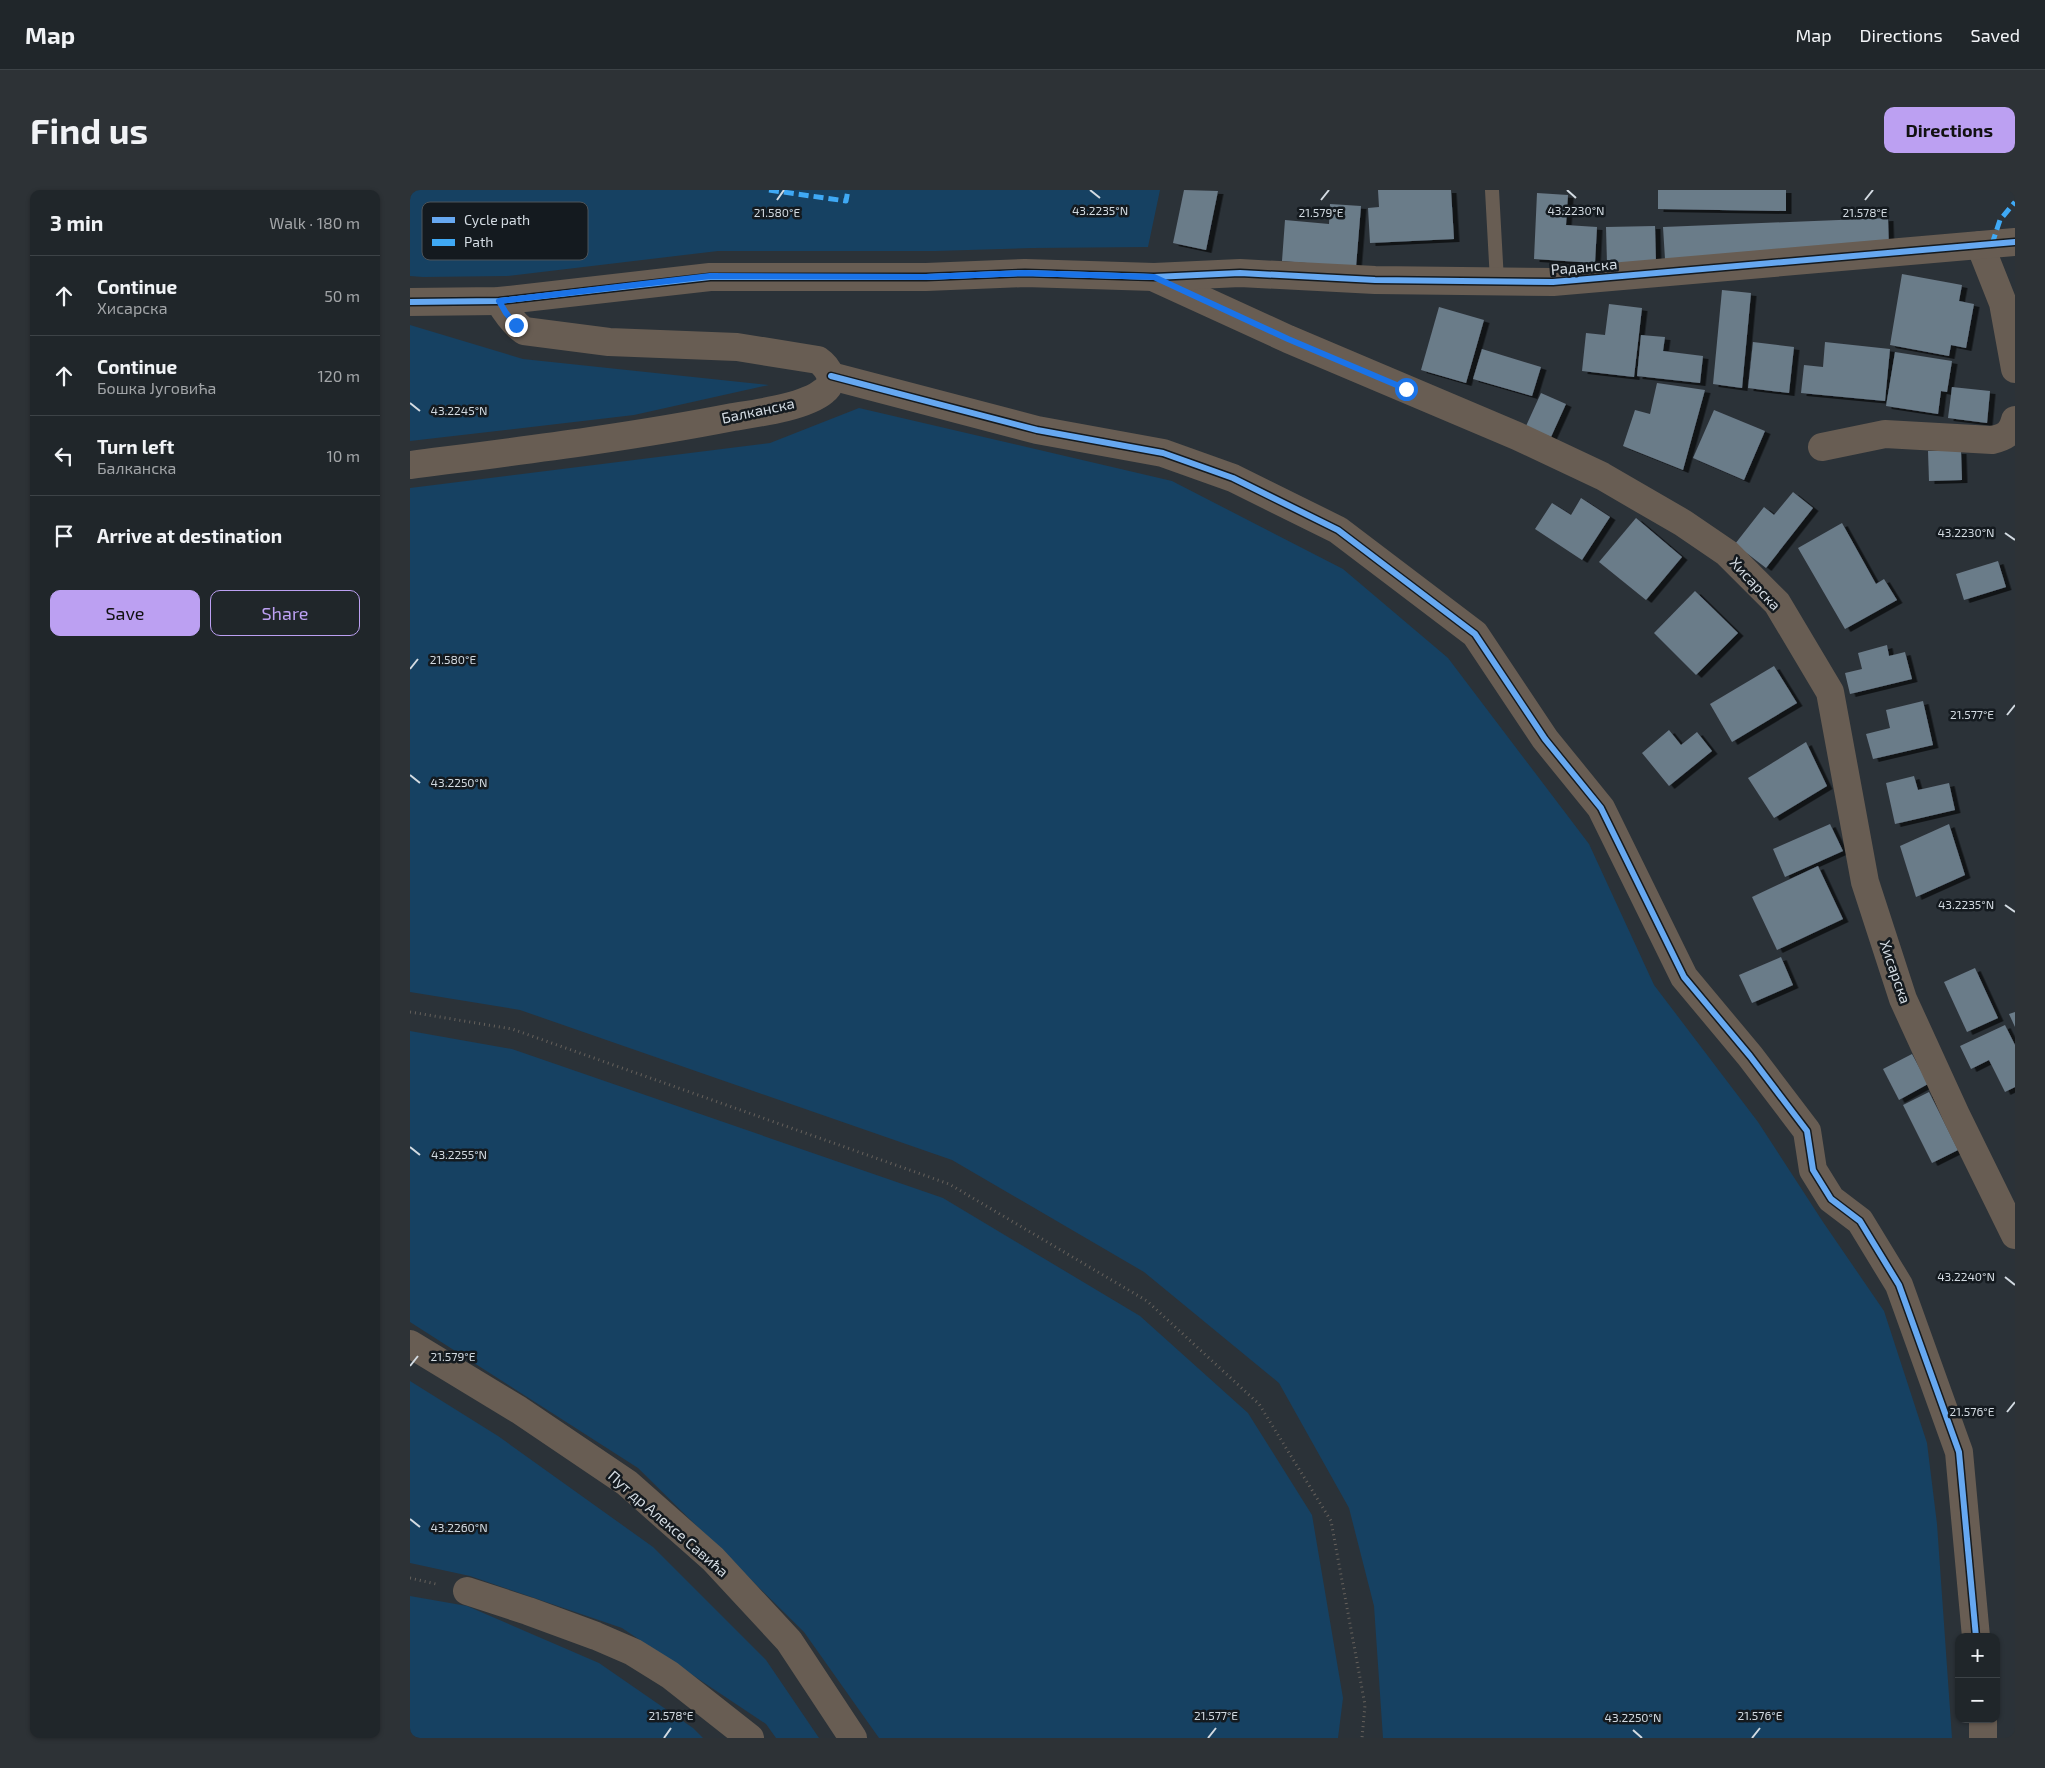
<!DOCTYPE html>
<meta charset="utf-8">
<style>
:root{--surface:#20262a;--page:#2d3236;--text:#f1f3f6;--muted:#a2a5a8;--line:#3d4347;--accent:#bca0f2}
body{margin:0;font-family:"Exo 2",sans-serif;background:var(--page);color:var(--text)}
.controls{position:absolute;right:15px;bottom:15px;display:grid;overflow:hidden;border-radius:10px;box-shadow:0 1px 4px #0004}
.controls button{width:45px;height:45px;display:grid;place-items:center;padding:0;border:0;border-bottom:1px solid var(--line);background:var(--surface);color:var(--text);font:25px sans-serif}
.stop{position:absolute;width:15px;height:15px;margin:-11px;border:4px solid #1a73e8;border-radius:50%;background:#fff}
.stop.end{background:#1a73e8;border-color:#fff;box-shadow:0 1px 5px #0008}
.list{margin:0;padding:0;list-style:none}
h2{display:flex;justify-content:space-between;align-items:center;height:65px;margin:0;padding:0 20px;font-size:21px}
h2 small{font-size:16px;font-weight:400;color:var(--muted)}
.list li{display:grid;grid-template-columns:32px 1fr auto;gap:15px;align-items:center;box-sizing:border-box;height:80px;padding:0 20px;border-top:1px solid var(--line)}
.list b{display:block;font-size:19px;white-space:nowrap}
.list p{margin:0;font-size:16px;white-space:nowrap;color:var(--muted)}
.list em{font-size:16px;font-style:normal;color:var(--muted)}
.actions{display:flex;gap:10px;padding:15px 20px}
.actions a{flex:1;padding:11px 0;border:1px solid var(--accent);border-radius:10px;text-align:center;font-size:18px;color:var(--accent)}
.actions .main{background:var(--accent);color:#111}
.icon{flex:none;width:28px;height:28px;fill:none;stroke:currentColor;stroke-width:2;stroke-linecap:round;stroke-linejoin:round}
.map{position:relative;flex:none;width:1605px;height:1548px;overflow:hidden;border-radius:10px}
header{display:flex;align-items:center;gap:30px;box-sizing:border-box;height:70px;padding:0 25px;background:var(--surface);border-bottom:1px solid var(--line)}
header strong{font-size:24px}
nav{display:flex;gap:28px;margin-inline-start:auto;font-size:18px}
.intro{display:flex;align-items:center;justify-content:space-between;box-sizing:border-box;height:120px;padding:0 30px}
h1{margin:0;font-size:35px}
.button{padding:12px 22px;border-radius:10px;background:var(--accent);color:#111;font-size:18px;font-weight:700}
main{display:flex;gap:30px;padding:0 30px}
aside{flex:1;background:var(--surface);border-radius:10px;box-shadow:0 1px 4px #0004}
.map>svg:first-child{display:block}
.green{fill:#164162}
.building{fill:#6b7b89;filter:url(#shadow)}
.lines{fill:none;stroke-linecap:round;stroke-linejoin:round}
.path{stroke:#66615c;stroke-width:3;stroke-dasharray:1 4;stroke-linecap:butt}
.service{stroke:#685d53;stroke-width:14}
.minor{stroke:#685d53;stroke-width:28}
.quiet{stroke:#3fa9f5;stroke-width:5;stroke-dasharray:10 5;stroke-linecap:butt}
.cycleway-casing{stroke:#141a1f;stroke-width:9}
.cycleway{stroke:#66a8f1;stroke-width:6}
.route{stroke:#1a73e8;stroke-width:6}
.ticks{fill:none;stroke:#d3dbe2;stroke-width:2}
.labels{text-anchor:middle;stroke-width:5;stroke-linejoin:round;paint-order:stroke}
.street-label{font-size:15px;fill:#d3dbe2;stroke:#141a1f}
.key{fill:#141a1f;stroke:#4d545a;stroke-width:1}
.key-label{font-size:14px;fill:#d3dbe2}
.ticks-label{font-size:12px;text-anchor:middle;fill:#d3dbe2;stroke:#141a1f;stroke-width:5;stroke-linejoin:round;paint-order:stroke}
</style>
<header>
<strong>Map</strong>
<nav><a>Map</a><a>Directions</a><a>Saved</a></nav>
</header>
<div class="intro"><h1>Find us</h1><a class="button">Directions</a></div>
<main>
<aside>
<h2>3 min<small>Walk · 180 m</small></h2>
<ul class="list">
<li><svg class="icon" aria-label="ahead" viewBox="0 0 24 24"><path d="M12 20V5M6 11l6-6 6 6"/></svg><div><b>Continue</b><p>Хисарска</p></div><em>50 m</em></li>
<li><svg class="icon" aria-label="ahead" viewBox="0 0 24 24"><path d="M12 20V5M6 11l6-6 6 6"/></svg><div><b>Continue</b><p>Бошка Југовића</p></div><em>120 m</em></li>
<li><svg class="icon" aria-label="left" viewBox="0 0 24 24"><path d="M17 20v-9H6M10 6l-5 5 5 5"/></svg><div><b>Turn left</b><p>Балканска</p></div><em>10 m</em></li>
<li><svg class="icon" aria-label="arrive" viewBox="0 0 24 24"><path d="M6 21V4h12l-3 4 3 4H6"/></svg><div><b>Arrive at destination</b></div></li>
</ul>
<div class="actions"><a class="main">Save</a><a>Share</a></div>
</aside>
<div class="map">
<svg width="1605" height="1548" viewBox="0 0 1605 1548">
<defs>
<filter id="shadow"><feDropShadow dx="5.5" dy="3" stdDeviation="0" flood-color="#0009"/></filter>
</defs>
<rect width="100%" height="100%" fill="#2b3238"/>
<g class="green">
<polygon points="0,0 750,0 738,57 622,58 525,61 308,61 97,86 13,87 0,86"/>
<polygon points="0,135 113,169 359,195 224,225 0,251"/>
<polygon points="449,218 762,291 933,379 1038,468 1179,654 1244,795 1348,932 1413,1032 1474,1121 1517,1253 1527,1334 1542,1548 973,1548 964,1416 939,1318 869,1193 734,1082 542,970 110,820 0,802 0,298 360,253"/>
<polygon points="0,841 102,859 533,1008 730,1126 838,1223 902,1325 933,1508 928,1548 469,1548 394,1442 228,1278 0,1132"/>
<polygon points="0,1191 88,1246 243,1357 356,1470 409,1548 366,1548 356,1534 212,1438 60,1386 0,1373"/>
<polygon points="0,1406 57,1416 189,1473 283,1538 293,1548 0,1548"/>
</g>
<g class="building">
<polygon points="774,0 808,1 796,60 763,53"/>
<polygon points="968,0 1041,0 1044,49 960,53 958,18 969,17"/>
<polygon points="1248,0 1376,0 1376,21 1248,19"/>
<polygon points="1127,3 1158,5 1156,35 1187,37 1185,73 1124,69"/>
<polygon points="920,14 951,16 946,77 872,71 875,30 919,34"/>
<polygon points="1478,28 1479,59 1255,69 1253,37"/>
<polygon points="1245,36 1246,73 1197,74 1196,37"/>
<polygon points="1492,84 1552,95 1549,111 1564,114 1556,158 1541,155 1539,166 1480,155"/>
<polygon points="1312,100 1341,103 1332,198 1303,194"/>
<polygon points="1199,114 1232,118 1224,187 1172,181 1176,143 1195,145"/>
<polygon points="1029,117 1074,130 1056,193 1011,180"/>
<polygon points="1231,145 1255,147 1253,161 1293,166 1290,193 1227,186"/>
<polygon points="1343,152 1384,157 1379,203 1338,198"/>
<polygon points="1415,152 1480,159 1475,211 1391,203 1394,175 1413,177"/>
<polygon points="1072,159 1131,177 1122,206 1063,189"/>
<polygon points="1485,162 1542,171 1537,202 1531,201 1528,224 1476,216"/>
<polygon points="1247,193 1295,200 1273,280 1213,256 1225,220 1240,224"/>
<polygon points="1542,197 1580,201 1577,233 1538,228"/>
<polygon points="1131,203 1156,214 1141,247 1116,236"/>
<polygon points="1304,220 1355,241 1334,290 1283,268"/>
<polygon points="1518,261 1551,261 1552,290 1519,291"/>
<polygon points="1383,302 1403,318 1356,378 1325,354 1354,317 1364,325"/>
<polygon points="1171,308 1200,327 1172,370 1125,339 1142,313 1161,325"/>
<polygon points="1226,328 1272,367 1236,410 1189,372"/>
<polygon points="1432,333 1466,394 1474,389 1487,410 1435,439 1388,358"/>
<polygon points="1588,371 1596,397 1554,410 1546,384"/>
<polygon points="1285,401 1328,443 1286,485 1244,443"/>
<polygon points="1477,455 1479,466 1495,462 1502,489 1440,504 1435,483 1452,479 1448,463"/>
<polygon points="1364,476 1387,513 1322,552 1300,514"/>
<polygon points="1513,511 1523,555 1463,569 1456,544 1480,538 1476,520"/>
<polygon points="1259,540 1271,555 1287,542 1302,561 1259,596 1232,563"/>
<polygon points="1396,552 1417,596 1364,628 1338,588"/>
<polygon points="1504,586 1508,600 1539,593 1545,620 1485,634 1476,593"/>
<polygon points="1420,634 1433,661 1375,687 1363,659"/>
<polygon points="1539,634 1555,685 1506,707 1490,656"/>
<polygon points="1408,676 1433,729 1367,760 1342,707"/>
<polygon points="1371,767 1383,795 1342,813 1329,785"/>
<polygon points="1565,778 1588,828 1557,842 1534,792"/>
<polygon points="1605,822 1605,837 1599,824"/>
<polygon points="1595,835 1605,855 1605,897 1595,902 1579,870 1561,879 1550,856"/>
<polygon points="1502,864 1518,894 1489,910 1473,879"/>
<polygon points="1519,902 1548,960 1522,973 1493,915"/>
</g>
<g class="lines">
<g class="path">
<polyline points="0,822 102,839 539,994 737,1111 849,1214 921,1331 955,1515 952,1548"/>
<polyline points="0,1388 26,1394"/>
</g>
<polyline class="service" points="1082,0 1087,91"/>
<g class="minor">
<polyline points="1570,55 1593,113 1605,179"/>
<polyline points="747,89 878,149 1107,246 1192,286 1273,333 1317,363 1367,413 1420,502 1455,692 1493,809 1547,927 1605,1045"/>
<polyline points="0,112 89,111 300,87 516,87 615,83 744,87 830,83 965,90 1143,92 1605,52"/>
<polyline points="421,186 627,240 753,263 823,288 928,340 1065,444 1135,549 1191,618 1274,787 1340,866 1397,941 1403,980 1421,1009 1450,1031 1489,1095 1549,1262 1566,1447"/>
<path d="M1412 257 1475 244 1582 250C1595 247 1601 244 1605 230"/>
<path d="M0 275C108 261 216 248 323 227 348 223 395 217 414 201 427 191 418 177 408 170L327 157 199 152 114 141C103 133 96 123 89 111"/>
<polyline points="0,1154 109,1220 217,1293 303,1369 379,1451 443,1548"/>
<polyline points="57,1401 118,1421 186,1446 223,1462 260,1485 340,1548"/>
<polyline points="1573,1529 1573,1548"/>
</g>
<g class="quiet">
<polyline points="359,0 436,11 438,0"/>
<polyline points="1582,54 1590,30 1605,12"/>
</g>
<defs>
<g id="cycleway">
<polyline points="0,112 89,111 300,87 516,87 615,83 744,87 830,83 965,90 1143,92 1605,52"/>
<polyline points="421,186 627,240 753,263 823,288 928,340 1065,444 1135,549 1191,618 1274,787 1340,866 1397,941 1403,980 1421,1009 1450,1031 1489,1095 1549,1262 1566,1447"/>
</g>
</defs>
<use href="#cycleway" class="cycleway-casing"/>
<use href="#cycleway" class="cycleway"/>
</g>
<g class="lines">
<polyline class="route" points="106,135 96,123 89,111 300,86 516,87 615,83 744,87 878,149 996,199"/>
</g>
<path class="ticks" d="M680 0 690 8M1157 0 1166 8M367 10 374 0M911 10 919 0M1455 10 1463 0M0 213 10 221M1595 343 1605 350M0 479 8 469M1597 525 1605 515M0 585 10 593M1595 715 1605 722M0 957 10 965M1595 1087 1605 1095M0 1176 8 1166M1597 1222 1605 1212M0 1329 10 1337M1223 1540 1232 1548M254 1548 261 1538M798 1548 806 1538M1342 1548 1350 1538"/>
<g class="labels">
<g class="street-label">
<text transform="translate(1174 77) rotate(-5)" y="5">Раданска</text>
<text transform="translate(348 221) rotate(-12)" y="5">Балканска</text>
<text transform="translate(1345 394) rotate(47)" y="5">Хисарска</text>
<text transform="translate(1485 782) rotate(71)" y="5">Хисарска</text>
<text transform="translate(258 1334) rotate(41)" y="5">Пут др Алексе Савића</text>
</g>
</g>
<rect x="12" y="12" width="166" height="58" rx="8" class="key"/>
<rect x="22" y="27" width="23" height="6" fill="#66a8f1"/>
<rect x="22" y="49" width="23" height="7" fill="#3fa9f5"/>
<g class="key-label">
<text x="54" y="35">Cycle path</text>
<text x="54" y="57">Path</text>
</g>
<g class="ticks-label">
<text x="690" y="25">43.2235°N</text>
<text x="1166" y="25">43.2230°N</text>
<text x="1455" y="27">21.578°E</text>
<text x="367" y="27">21.580°E</text>
<text x="911" y="27">21.579°E</text>
<text x="49" y="225">43.2245°N</text>
<text x="1556" y="347">43.2230°N</text>
<text x="43" y="474">21.580°E</text>
<text x="1562" y="529">21.577°E</text>
<text x="49" y="597">43.2250°N</text>
<text x="1556" y="719">43.2235°N</text>
<text x="49" y="969">43.2255°N</text>
<text x="1556" y="1091">43.2240°N</text>
<text x="43" y="1171">21.579°E</text>
<text x="1562" y="1226">21.576°E</text>
<text x="49" y="1342">43.2260°N</text>
<text x="261" y="1530">21.578°E</text>
<text x="806" y="1530">21.577°E</text>
<text x="1350" y="1530">21.576°E</text>
<text x="1223" y="1532">43.2250°N</text>
</g>
</svg>
<div class="controls">
<button>+</button>
<button>−</button>
</div>
<div class="stop" style="left:996px;top:199px"></div>
<div class="stop end" style="left:106px;top:135px"></div>
</div>
</main>
